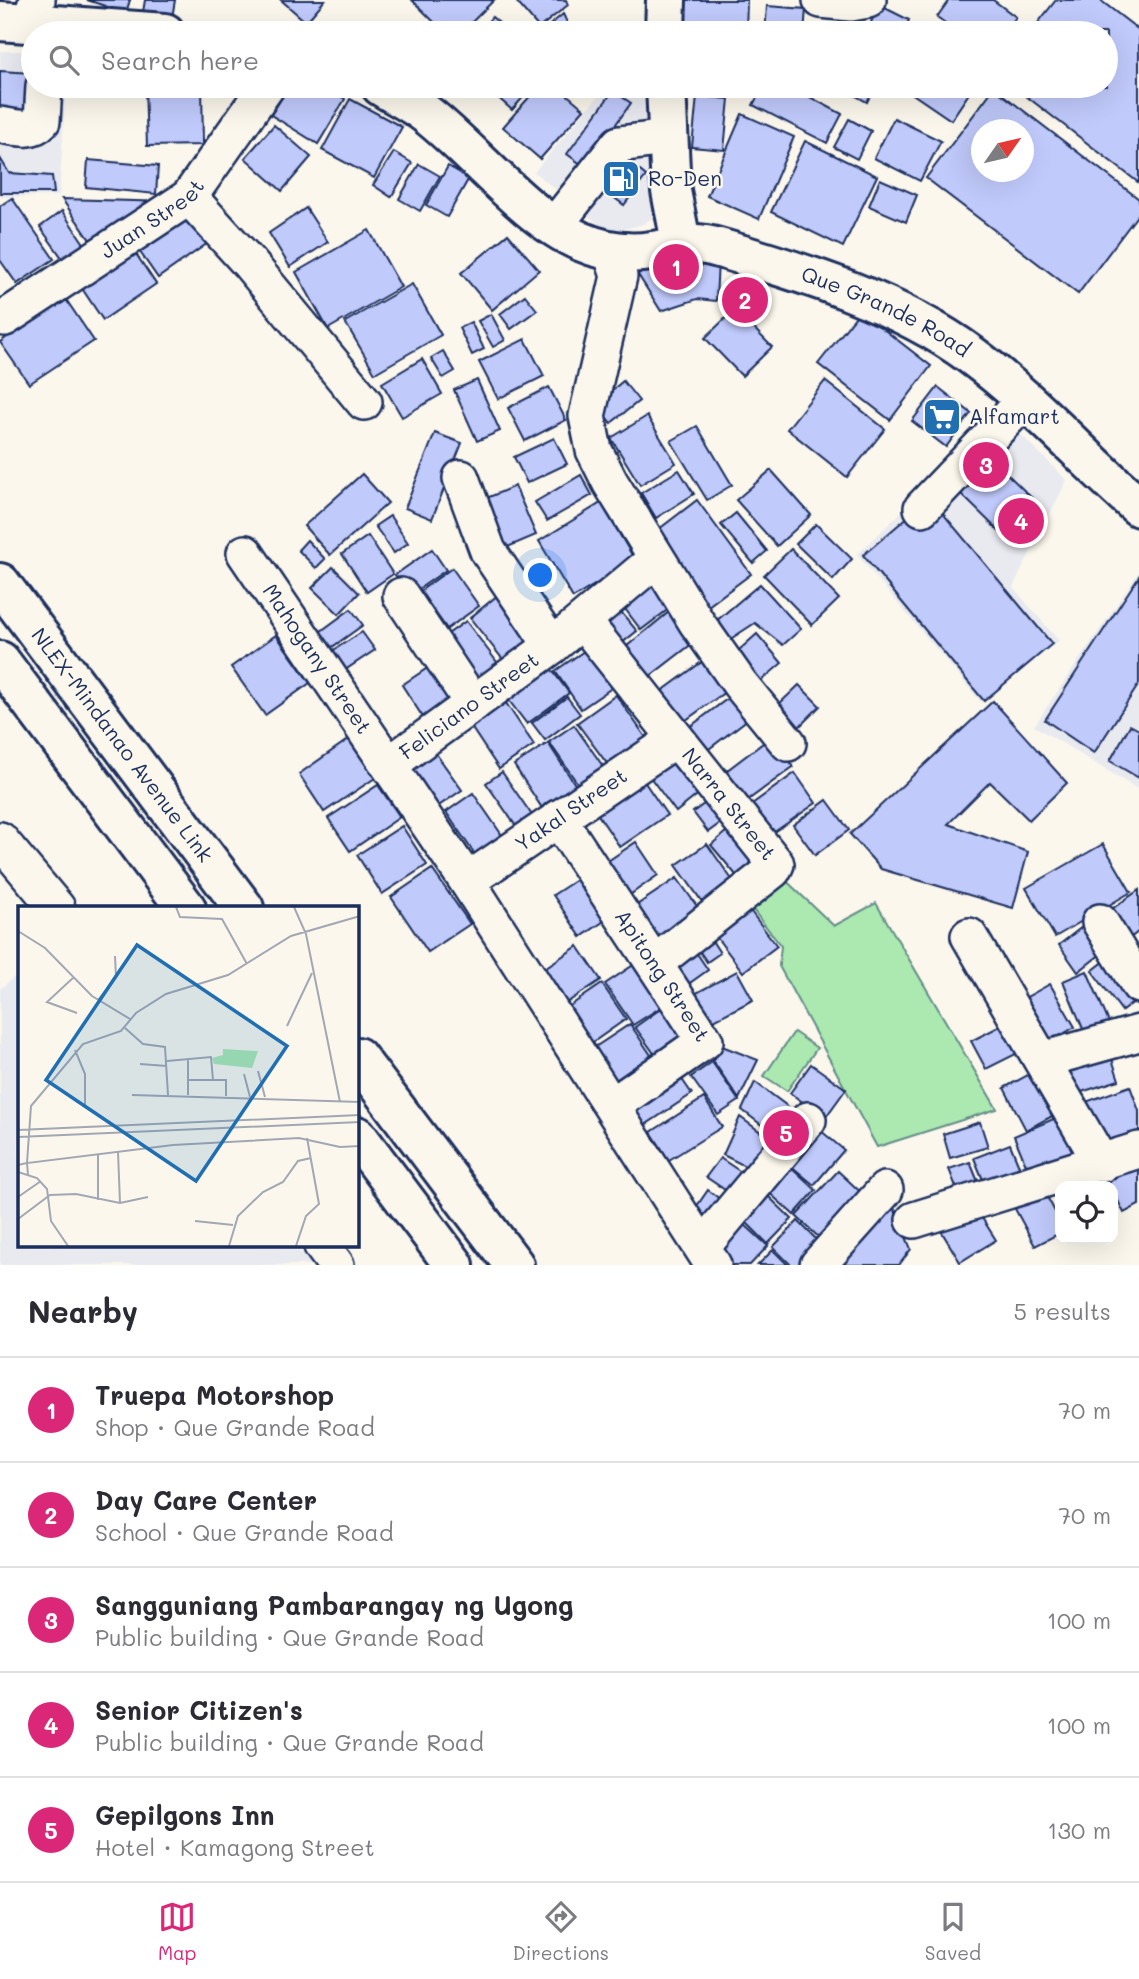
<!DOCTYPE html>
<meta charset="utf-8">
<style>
:root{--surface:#fff;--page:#f7f7f7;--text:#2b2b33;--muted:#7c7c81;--line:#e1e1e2;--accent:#db2777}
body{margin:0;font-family:Mali,sans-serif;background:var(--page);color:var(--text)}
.controls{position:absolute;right:21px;bottom:21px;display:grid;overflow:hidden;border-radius:14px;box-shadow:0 7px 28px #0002}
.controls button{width:63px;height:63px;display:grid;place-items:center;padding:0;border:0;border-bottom:2px solid var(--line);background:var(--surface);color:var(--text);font:35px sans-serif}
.compass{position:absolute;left:971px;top:119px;width:63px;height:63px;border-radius:50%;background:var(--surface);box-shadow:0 7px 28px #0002;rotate:56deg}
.you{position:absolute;left:541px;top:576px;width:24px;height:24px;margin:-18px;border:5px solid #fff;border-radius:50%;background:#1a73e8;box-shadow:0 0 0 10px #1a73e833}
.badge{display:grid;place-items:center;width:46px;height:46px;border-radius:50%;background:var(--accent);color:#fff;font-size:23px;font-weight:700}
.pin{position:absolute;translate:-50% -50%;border:4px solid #fff;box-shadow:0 2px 7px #0006}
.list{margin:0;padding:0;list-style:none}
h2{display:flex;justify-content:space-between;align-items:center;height:91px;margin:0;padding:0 28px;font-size:30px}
h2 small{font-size:23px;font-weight:400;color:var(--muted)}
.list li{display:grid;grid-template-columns:46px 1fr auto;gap:21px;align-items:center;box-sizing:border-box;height:105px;padding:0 28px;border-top:2px solid var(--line)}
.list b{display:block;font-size:26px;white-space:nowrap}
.list p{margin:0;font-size:23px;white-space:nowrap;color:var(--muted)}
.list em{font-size:23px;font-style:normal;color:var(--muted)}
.icon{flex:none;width:38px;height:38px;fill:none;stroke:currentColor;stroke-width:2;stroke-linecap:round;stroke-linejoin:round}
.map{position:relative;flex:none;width:1139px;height:1265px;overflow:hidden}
.search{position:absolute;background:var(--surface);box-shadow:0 7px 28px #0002;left:21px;right:21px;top:21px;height:77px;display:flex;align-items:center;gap:18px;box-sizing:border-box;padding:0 24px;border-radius:38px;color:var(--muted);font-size:26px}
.sheet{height:616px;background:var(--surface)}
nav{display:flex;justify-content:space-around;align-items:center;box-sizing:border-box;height:98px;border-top:2px solid var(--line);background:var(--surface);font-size:19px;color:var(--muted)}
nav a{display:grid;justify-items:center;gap:4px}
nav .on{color:var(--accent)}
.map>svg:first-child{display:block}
.built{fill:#e9eaf0}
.green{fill:#abe9b1;stroke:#638c88;stroke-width:2}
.building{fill:#c0cafb;stroke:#1b2f5e;stroke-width:2;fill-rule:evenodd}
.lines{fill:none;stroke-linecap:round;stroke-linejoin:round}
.minor-casing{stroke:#1b2f5e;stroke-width:40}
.major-casing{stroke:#1b2f5e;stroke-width:44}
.highway-casing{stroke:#1b2f5e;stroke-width:44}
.minor{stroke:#fbf7ec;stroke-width:35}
.major{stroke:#fbf7ec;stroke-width:38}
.highway{stroke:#fbf7ec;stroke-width:38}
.labels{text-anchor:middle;stroke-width:5;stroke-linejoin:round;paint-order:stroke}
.poi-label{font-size:21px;fill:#1b2f5e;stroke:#fbf7ec;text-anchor:start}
.street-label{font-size:21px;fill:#1b2f5e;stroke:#fbf7ec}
.inset-road{fill:none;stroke:#a1a7b3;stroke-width:2}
.view{fill:#1f6fb2;fill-opacity:0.15;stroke:#1f6fb2;stroke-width:3.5}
.inset-edge{fill:none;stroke:#1b2f5e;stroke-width:3.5}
</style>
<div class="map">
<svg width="1139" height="1265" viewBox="0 0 1139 1265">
<rect width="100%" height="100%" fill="#fbf7ec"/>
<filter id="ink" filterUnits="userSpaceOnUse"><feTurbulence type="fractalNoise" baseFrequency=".0143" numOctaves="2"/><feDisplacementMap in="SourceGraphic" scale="14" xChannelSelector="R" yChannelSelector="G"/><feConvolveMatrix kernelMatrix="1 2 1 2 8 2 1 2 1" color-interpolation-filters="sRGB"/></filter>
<g filter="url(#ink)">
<g class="built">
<polygon points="0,51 33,51 33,86 66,86 59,196 0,197"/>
<polygon points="617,86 651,86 662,200 654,217 643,224 621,230 601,226 534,172 606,87"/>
<polygon points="1001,415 1067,480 1013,587 1059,641 982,703 857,555"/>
<polygon points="1139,572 1139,790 1034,726"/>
<polygon points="19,973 19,1246 296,1246 311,1265 0,1265 0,989"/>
</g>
<g class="green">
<polygon points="778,873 834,926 876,903 997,1109 877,1147 779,966 781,946 750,906"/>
<polygon points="794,1032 817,1048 787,1091 764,1076"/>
</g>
<g class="building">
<polygon points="87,0 130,0 126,13"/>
<polygon points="145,0 175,0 172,18 143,12"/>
<polygon points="281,0 325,0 306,22"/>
<polygon points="412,0 494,0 461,33 445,33"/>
<polygon points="515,0 566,0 568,5 539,28"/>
<polygon points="686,0 747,0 746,33 685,33"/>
<polygon points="949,0 993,0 1016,17 1004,33 959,33 937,17"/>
<polygon points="1056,0 1100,0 1139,30 1139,183 1013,86 1106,86 1106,33 1030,33"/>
<polygon points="879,5 909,20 903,33 866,33"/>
<polygon points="767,6 806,9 804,33 765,33"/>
<polygon points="563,14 572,33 540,33"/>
<polygon points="492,17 511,33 478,33"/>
<polygon points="0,71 33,73 36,118 0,116"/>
<polygon points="145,86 202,86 203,145 147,146"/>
<polygon points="222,86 259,86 251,102"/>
<polygon points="289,86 324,86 345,99 318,144 271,115"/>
<polygon points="485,86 533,86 512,110"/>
<polygon points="539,86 557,86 584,109 540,159 503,127"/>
<polygon points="763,86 789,86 842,114 827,143 753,105"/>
<polygon points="843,86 875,86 867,102 842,88"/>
<polygon points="901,86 974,86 951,120"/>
<path d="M994 88 1139 199V213L1078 294 926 178ZM982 130H1024V172H982Z"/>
<polygon points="613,91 631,103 585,167 567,154"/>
<polygon points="697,96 729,99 724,150 692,147"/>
<polygon points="350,99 402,127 374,178 322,150"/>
<polygon points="742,114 794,137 759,219 707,196"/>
<polygon points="894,118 941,141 920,181 874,158"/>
<polygon points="849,119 871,131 857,159 834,147"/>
<polygon points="274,125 311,157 282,191 245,158"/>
<polygon points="805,141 877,176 843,247 771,212"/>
<polygon points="394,152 412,163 391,197 373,185"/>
<polygon points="618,153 646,176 624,205 595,183"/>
<polygon points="0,158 9,173 52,176 54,193 0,193"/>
<polygon points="88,160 158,166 156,194 86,187"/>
<polygon points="419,164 440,176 420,211 399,199"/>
<polygon points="448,166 469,178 447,217 426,205"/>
<polygon points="880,179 917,195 906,222 869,206"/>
<polygon points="12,198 54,259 17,284 0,260 0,206"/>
<polygon points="62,199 168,202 97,250"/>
<polygon points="306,208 328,242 290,267 269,233"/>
<polygon points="184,210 208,243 158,278 135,245"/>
<polygon points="62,211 91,254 70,269 40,227"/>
<polygon points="369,230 401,287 328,329 296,272"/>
<polygon points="508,234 539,270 492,310 461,273"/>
<polygon points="134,251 156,284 103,320 81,287"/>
<polygon points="666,257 718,260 716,301 697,299 661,311 637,273"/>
<polygon points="412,284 441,335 375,373 345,322"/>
<polygon points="525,295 537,310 511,329 500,314"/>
<polygon points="65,298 94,341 29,384 0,342"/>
<polygon points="735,309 772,347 742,376 705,338"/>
<polygon points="860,311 931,366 890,420 818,364"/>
<polygon points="491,314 505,340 493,347 478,321"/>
<polygon points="471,322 484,349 472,355 459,328"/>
<polygon points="525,339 544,376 498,399 479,362"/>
<polygon points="443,351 455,371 443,378 431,358"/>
<polygon points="422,359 442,394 402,417 382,383"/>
<polygon points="477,380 500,431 477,441 454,390"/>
<polygon points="623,381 639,401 611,423 596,404"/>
<polygon points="825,381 885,429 847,477 787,429"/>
<polygon points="549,387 566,420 525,441 508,408"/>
<polygon points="938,387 971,413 946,447 912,421"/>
<polygon points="647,416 676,463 640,485 611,438"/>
<polygon points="697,426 732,485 707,500 671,441"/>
<polygon points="435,433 462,443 432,519 405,508"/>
<polygon points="554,438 567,464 527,483 514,457"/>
<polygon points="989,456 1043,509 1010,542 956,489"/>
<polygon points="679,470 694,494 656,518 641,493"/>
<polygon points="771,470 811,515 777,546 736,500"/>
<polygon points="362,474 388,503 330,555 304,526"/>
<polygon points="581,475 592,495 547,521 535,502"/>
<polygon points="515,486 536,535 503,549 482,500"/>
<polygon points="930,498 1052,644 984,701 863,555"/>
<polygon points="697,500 751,574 704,609 650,536"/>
<polygon points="601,503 635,560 573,598 539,541"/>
<polygon points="736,513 767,551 753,563 721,525"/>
<polygon points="390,516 408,543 394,553 375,526"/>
<polygon points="816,524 852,559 833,580 796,544"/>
<polygon points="368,536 393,574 367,592 342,554"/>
<polygon points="307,540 325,559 316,568 298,550"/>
<polygon points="432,549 446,570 410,595 395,575"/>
<polygon points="791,549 839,599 812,625 764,575"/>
<polygon points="333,567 359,593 339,614 312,588"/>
<polygon points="452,568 479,606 447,629 420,591"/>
<polygon points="1139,576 1139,684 1094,753 1045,720"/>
<polygon points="649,580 670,608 641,630 620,602"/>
<polygon points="760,584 801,629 783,645 755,623 729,640 715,622"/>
<polygon points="504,590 540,635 505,662 470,618"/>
<polygon points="616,606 637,631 617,647 596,622"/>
<polygon points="351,609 363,625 328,650 317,634"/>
<polygon points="669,612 693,643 645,680 621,651"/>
<polygon points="466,621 500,666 475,685 441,639"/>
<polygon points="362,632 375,650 342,672 329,653"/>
<polygon points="757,634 782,663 754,687 729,659"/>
<polygon points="276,635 310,683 265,715 231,667"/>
<polygon points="590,647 616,685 581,709 555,671"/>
<polygon points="703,661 725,692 679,725 658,694"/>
<polygon points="546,662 569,693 527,724 504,694"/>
<polygon points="435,663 461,703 428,725 402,685"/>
<polygon points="799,685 820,706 798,728 777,706"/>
<polygon points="616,695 652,746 614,773 577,723"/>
<polygon points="731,696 748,719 701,755 683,732"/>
<polygon points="567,697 580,714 545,740 532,723"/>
<polygon points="993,701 1067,783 1029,820 990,782 948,824 1028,852 1013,908 881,869 850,834"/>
<polygon points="506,703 534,745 499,769 471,727"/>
<polygon points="574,725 605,769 580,787 549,742"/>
<polygon points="1130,725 1139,730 1139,778 1110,761"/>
<polygon points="771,737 793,767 748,800 726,771"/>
<polygon points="349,739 375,778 324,812 299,774"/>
<polygon points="548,743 578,789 544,811 514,765"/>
<polygon points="432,748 462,790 437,807 407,765"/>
<polygon points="676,758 701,792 676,812 650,777"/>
<polygon points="637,771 667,815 620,847 590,803"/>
<polygon points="502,772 536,821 520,832 486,783"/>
<polygon points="795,773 816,803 773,833 752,804"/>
<polygon points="378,785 400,817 350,851 328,818"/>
<polygon points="473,793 506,841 478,859 446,812"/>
<polygon points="711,799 726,819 708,832 693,812"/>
<polygon points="827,800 849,830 815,855 793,825"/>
<polygon points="737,822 767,859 741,881 711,845"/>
<polygon points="402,826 427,865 382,894 357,855"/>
<polygon points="636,842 658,875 624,899 602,865"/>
<polygon points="707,844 733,881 703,903 676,865"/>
<polygon points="1103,844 1131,892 1055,937 1026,888"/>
<polygon points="432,869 470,924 428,952 391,897"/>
<polygon points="582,876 610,917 581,937 553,895"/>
<polygon points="677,878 706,919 656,952 628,911"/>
<polygon points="1139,890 1139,931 1129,939 1109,911"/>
<polygon points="745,904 777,946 743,972 711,930"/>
<polygon points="1082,927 1102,953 1078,972 1059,945"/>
<polygon points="707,933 720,953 707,962 693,942"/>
<polygon points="578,946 601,980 557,1009 534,975"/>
<polygon points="692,946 708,970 687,985 670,960"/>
<polygon points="1110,957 1139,998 1122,1011 1092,971"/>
<polygon points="638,962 666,1004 633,1025 605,984"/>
<polygon points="737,971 753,1000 704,1025 689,997"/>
<polygon points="1087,971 1110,1025 1086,1036 1063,981"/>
<polygon points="602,984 626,1019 586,1047 561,1012"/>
<polygon points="1050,984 1075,1027 1042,1046 1018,1002"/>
<polygon points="670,1002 696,1039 661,1063 635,1027"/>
<polygon points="1012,1020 1026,1049 986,1069 971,1041"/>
<polygon points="630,1024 657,1064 613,1094 586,1053"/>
<polygon points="722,1046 758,1060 739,1099 713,1061"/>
<polygon points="1108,1047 1119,1080 1069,1096 1057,1063"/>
<polygon points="712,1062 739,1101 718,1115 691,1077"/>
<polygon points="811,1064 846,1089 825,1118 790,1093"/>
<polygon points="1037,1070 1060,1112 1026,1130 1004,1088"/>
<polygon points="677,1072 692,1094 636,1131 621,1109"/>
<polygon points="755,1082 795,1112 776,1136 742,1110"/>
<polygon points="1130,1086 1139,1111 1139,1137 1100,1151 1083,1103"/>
<polygon points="704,1098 722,1127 669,1160 651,1132"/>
<polygon points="1065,1114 1083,1157 1032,1179 1014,1136"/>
<polygon points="740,1117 777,1144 759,1173 723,1155"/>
<polygon points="980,1122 988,1147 950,1158 943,1134"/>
<polygon points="820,1130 844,1150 814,1185 790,1165"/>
<polygon points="1010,1144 1024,1178 988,1192 974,1158"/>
<polygon points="1139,1155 1139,1205 1124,1213 1104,1172"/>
<polygon points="720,1158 747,1176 734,1196 706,1177"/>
<polygon points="970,1162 981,1189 960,1197 949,1169"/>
<polygon points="788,1164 816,1190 794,1215 765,1189"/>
<polygon points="838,1171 866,1197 824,1242 796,1216"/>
<polygon points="708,1190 725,1203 708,1228 690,1216"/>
<polygon points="1044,1191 1060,1221 1060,1233 1035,1246 1014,1207"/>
<polygon points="767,1195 792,1219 768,1244 743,1219"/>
<polygon points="890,1198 911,1249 899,1265 832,1265"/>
<polygon points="975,1207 996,1240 960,1262 940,1229"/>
<polygon points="798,1221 825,1248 809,1265 791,1265 773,1247"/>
<polygon points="744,1224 768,1246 750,1265 727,1265 716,1255"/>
<polygon points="773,1250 788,1265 758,1265"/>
</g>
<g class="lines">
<defs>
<g id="minor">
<polyline points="821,0 851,3 868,0"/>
<polyline points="30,23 37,0"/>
<path d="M0 125C15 127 31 133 42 121L44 86"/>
<polyline points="189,197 250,264 364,402"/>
<polyline points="555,225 619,144 667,138"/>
<polyline points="611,252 619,276 587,416 594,450 610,482 697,623 740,684 788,743"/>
<path id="s1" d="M5 318 189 197 267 86"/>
<polyline points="461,478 488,551 552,646"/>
<polyline points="922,508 1026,399"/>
<path id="s2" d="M245 553 467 881 713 1265"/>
<polyline points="401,596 473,704"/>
<path id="s3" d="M583 621 776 864 773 870 655 963"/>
<path id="s4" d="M390 764 552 646 656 559"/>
<path id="s5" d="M558 818 705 1041 613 1105"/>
<polyline points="0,840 57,908"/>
<path id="s6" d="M467 881 676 739"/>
<polyline points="1100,922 1139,985"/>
<polyline points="969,936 1102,1164"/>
<polyline points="1042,1060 1139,1033"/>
<polyline points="914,1220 1139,1150"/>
<polyline points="322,1246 336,1265"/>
<polyline points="702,1247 808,1120"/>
<polyline points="818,1265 885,1190"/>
</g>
<g id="major">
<polyline points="0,21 165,33"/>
<polyline points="665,33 666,0"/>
<path id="s7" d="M381 86C395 95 412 103 426 114 474 151 525 217 580 241 603 251 627 255 652 251 680 247 689 239 719 248 802 272 901 303 971 355 1032 400 1082 457 1139 507"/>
<polyline points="666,86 671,191 681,242"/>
</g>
<g id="highway">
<path id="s8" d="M0 583 244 908"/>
<polyline points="0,661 186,908"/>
<polyline points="357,1057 514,1265"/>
<polyline points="357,1136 454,1265"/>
</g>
</defs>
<use href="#minor" class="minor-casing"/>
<use href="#major" class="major-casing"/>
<use href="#highway" class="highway-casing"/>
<use href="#minor" class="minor"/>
<use href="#major" class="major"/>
<use href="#highway" class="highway"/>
</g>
</g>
<defs>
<symbol id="fuel-square" viewBox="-11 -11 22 22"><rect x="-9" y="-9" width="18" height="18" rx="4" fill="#1f6fb2" stroke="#fbf7ec"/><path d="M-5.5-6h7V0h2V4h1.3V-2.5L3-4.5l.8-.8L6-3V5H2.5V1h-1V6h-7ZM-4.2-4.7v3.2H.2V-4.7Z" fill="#fff"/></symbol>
<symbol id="supermarket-square" viewBox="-11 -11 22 22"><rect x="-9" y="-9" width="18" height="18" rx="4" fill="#1f6fb2" stroke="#fbf7ec"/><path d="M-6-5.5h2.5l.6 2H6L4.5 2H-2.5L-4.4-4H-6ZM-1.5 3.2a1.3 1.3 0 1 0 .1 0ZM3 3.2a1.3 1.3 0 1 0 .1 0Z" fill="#fff"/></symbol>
</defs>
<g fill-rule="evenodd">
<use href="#fuel-square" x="599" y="157" width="44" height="44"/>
<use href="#supermarket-square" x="920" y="395" width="44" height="44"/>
</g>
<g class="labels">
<g class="poi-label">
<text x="648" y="186">Ro-Den</text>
<text x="969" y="424">Alfamart</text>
</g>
<g class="street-label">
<text dy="7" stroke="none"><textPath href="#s1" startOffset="178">Juan Street</textPath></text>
<text dy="7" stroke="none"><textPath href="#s7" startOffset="574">Que Grande Road</textPath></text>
<text dy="7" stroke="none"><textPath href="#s2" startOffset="128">Mahogany Street</textPath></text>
<text dy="7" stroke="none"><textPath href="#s4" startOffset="98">Feliciano Street</textPath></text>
<text dy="7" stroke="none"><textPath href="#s8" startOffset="203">NLEX-Mindanao Avenue Link</textPath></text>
<text dy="7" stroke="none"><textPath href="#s3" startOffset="234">Narra Street</textPath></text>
<text dy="7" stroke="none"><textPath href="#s6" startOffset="126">Yakal Street</textPath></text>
<text dy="7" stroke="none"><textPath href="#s5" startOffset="189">Apitong Street</textPath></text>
</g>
</g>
<g transform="translate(18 906)">
<rect width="341" height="341" fill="#fbf7ec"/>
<path d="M205 143 240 145 234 162 196 158 194 152 205 149Z" fill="#abe9b1"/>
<path class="inset-road" d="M158 1 162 11 204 13 229 58M276 1 288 28 322 196M0 25 27 42 74 90 112 113M56 71 29 96 59 107M80 94 98 71 97 50M269 120 294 67M107 122 125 138 147 141 150 189M57 144 67 168V199M170 153V189M149 155 193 151 195 174M122 158 149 160M240 165 247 191M226 168 232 191M170 174H208V190M114 189 342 196M0 224 342 209M0 231 342 216M100 246 102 297M80 249V294M0 259 9 257 13 200 65 138 103 125 118 107 148 88 210 69 273 30 342 10M0 266 19 272 29 283 33 315 50 340M10 269 9 257 155 239 281 232 322 241 342 240M0 291 23 275M0 313 32 289 58 288 102 297 130 291M177 315 215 319M211 340 220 310 245 286 265 276 280 255 293 252M278 340 288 310 301 298 289 232"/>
<path class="view" d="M119 39 269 140 178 275 28 174Z"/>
<rect width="341" height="341" class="inset-edge"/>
</g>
</svg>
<div class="controls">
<button><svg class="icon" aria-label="locate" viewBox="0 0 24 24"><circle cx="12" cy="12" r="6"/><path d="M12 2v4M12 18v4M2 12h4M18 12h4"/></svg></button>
</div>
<svg class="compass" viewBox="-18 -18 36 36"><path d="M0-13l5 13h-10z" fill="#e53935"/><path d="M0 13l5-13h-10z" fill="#7c7c81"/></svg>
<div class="you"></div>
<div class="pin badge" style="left:676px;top:267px">1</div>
<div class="pin badge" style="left:745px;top:300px">2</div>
<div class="pin badge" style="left:986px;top:465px">3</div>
<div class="pin badge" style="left:1021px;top:521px">4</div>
<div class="pin badge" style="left:786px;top:1133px">5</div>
<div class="search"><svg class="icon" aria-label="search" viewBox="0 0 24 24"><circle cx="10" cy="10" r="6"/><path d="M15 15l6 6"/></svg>Search here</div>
</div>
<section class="sheet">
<h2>Nearby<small>5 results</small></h2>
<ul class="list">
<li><span class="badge">1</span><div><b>Truepa Motorshop</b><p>Shop · Que Grande Road</p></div><em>70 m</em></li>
<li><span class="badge">2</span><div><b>Day Care Center</b><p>School · Que Grande Road</p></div><em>70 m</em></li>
<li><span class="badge">3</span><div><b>Sangguniang Pambarangay ng Ugong</b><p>Public building · Que Grande Road</p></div><em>100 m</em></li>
<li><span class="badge">4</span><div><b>Senior Citizen's</b><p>Public building · Que Grande Road</p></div><em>100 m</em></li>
<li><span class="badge">5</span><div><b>Gepilgons Inn</b><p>Hotel · Kamagong Street</p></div><em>130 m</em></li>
</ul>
</section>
<nav>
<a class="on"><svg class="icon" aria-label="map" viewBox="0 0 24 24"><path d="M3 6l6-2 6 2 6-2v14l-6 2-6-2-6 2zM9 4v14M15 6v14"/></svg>Map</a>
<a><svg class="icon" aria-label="directions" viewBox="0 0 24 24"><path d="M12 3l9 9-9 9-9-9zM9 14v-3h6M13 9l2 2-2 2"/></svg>Directions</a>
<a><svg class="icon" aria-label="saved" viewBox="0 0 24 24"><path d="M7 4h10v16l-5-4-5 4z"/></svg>Saved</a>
</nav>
